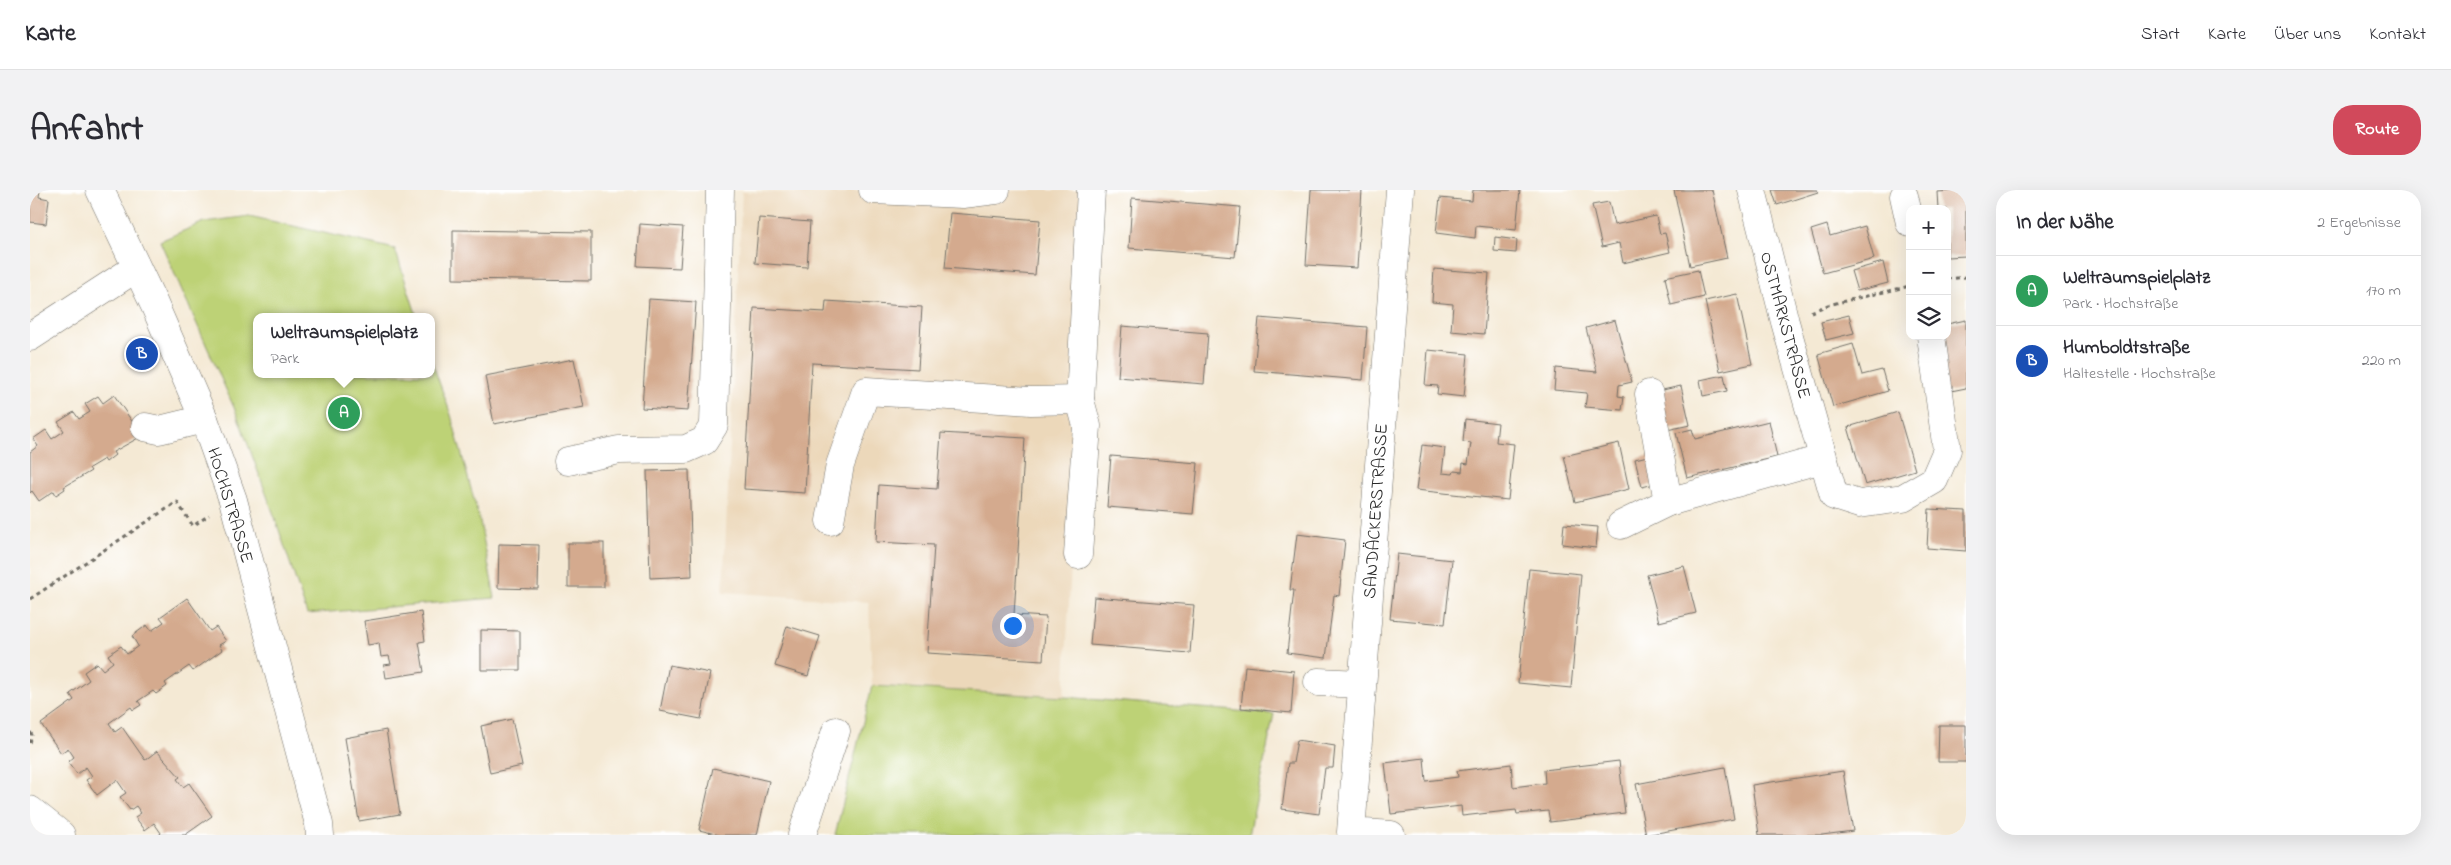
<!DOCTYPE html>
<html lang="de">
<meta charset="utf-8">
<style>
:root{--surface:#fff;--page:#f2f2f3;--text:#2b2b33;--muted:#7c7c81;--line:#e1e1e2;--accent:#d1495b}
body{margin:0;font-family:"Indie Flower",sans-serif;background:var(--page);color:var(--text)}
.controls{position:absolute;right:15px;top:15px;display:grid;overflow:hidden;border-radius:10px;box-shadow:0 5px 20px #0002}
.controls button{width:45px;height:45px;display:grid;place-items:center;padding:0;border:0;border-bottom:1px solid var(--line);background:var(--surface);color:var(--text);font:25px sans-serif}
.you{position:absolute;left:982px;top:435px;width:18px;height:18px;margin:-12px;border:4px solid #fff;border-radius:50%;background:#1a73e8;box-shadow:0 0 0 8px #1a73e833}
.badge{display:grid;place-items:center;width:32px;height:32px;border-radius:50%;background:var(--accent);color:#fff;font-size:16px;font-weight:700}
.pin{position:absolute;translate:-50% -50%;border:2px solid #fff;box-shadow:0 1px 5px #0006}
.popup{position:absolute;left:223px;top:123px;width:182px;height:65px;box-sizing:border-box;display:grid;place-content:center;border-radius:10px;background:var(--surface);filter:drop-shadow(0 1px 4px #0005);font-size:16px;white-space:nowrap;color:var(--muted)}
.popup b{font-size:19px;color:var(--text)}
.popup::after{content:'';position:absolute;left:50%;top:100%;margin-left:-10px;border:10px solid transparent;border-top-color:var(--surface)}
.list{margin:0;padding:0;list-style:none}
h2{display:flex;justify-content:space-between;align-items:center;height:65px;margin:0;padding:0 20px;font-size:21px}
h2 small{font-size:16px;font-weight:400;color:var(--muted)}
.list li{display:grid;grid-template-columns:32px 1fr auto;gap:15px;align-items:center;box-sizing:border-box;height:70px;padding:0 20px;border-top:1px solid var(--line)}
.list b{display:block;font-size:19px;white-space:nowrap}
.list p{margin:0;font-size:16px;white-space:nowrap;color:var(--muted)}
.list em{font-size:16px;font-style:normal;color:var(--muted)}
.icon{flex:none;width:28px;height:28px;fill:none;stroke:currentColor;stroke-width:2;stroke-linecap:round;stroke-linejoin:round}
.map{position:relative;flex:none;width:1936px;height:645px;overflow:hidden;border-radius:20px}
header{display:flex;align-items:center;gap:30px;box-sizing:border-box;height:70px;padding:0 25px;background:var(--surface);border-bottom:1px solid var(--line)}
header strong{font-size:24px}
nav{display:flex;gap:28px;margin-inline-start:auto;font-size:18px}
.intro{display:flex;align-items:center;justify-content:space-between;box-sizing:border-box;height:120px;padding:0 30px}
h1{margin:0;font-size:35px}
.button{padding:12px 22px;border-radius:20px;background:var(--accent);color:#fff;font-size:18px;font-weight:700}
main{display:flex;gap:30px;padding:0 30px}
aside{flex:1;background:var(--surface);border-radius:20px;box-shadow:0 5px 20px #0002}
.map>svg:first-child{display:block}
.built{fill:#ecd8ba}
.green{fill:#bdd276;stroke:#747e50}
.building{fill:#d4aa8e}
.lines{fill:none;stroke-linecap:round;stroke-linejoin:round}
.minor-casing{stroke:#716e66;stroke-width:29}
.path{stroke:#716e66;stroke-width:3;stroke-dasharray:4 4;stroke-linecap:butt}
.minor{stroke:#fff;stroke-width:28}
.labels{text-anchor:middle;stroke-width:4;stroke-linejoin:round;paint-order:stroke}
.street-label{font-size:18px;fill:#2b2b2b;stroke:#fff}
</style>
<header>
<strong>Karte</strong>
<nav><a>Start</a><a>Karte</a><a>Über uns</a><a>Kontakt</a></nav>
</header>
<div class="intro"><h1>Anfahrt</h1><a class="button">Route</a></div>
<main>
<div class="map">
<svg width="1936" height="645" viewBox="0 0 1936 645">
<rect width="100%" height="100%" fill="#fff"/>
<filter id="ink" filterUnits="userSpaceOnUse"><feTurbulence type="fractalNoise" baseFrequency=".02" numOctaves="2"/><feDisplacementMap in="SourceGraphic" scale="10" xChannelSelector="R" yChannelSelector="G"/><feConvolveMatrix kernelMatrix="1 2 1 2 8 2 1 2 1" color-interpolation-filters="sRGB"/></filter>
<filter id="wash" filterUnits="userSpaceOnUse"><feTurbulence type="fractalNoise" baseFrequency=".0096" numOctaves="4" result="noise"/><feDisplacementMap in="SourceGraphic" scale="20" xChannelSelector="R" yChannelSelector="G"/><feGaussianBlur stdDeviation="1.12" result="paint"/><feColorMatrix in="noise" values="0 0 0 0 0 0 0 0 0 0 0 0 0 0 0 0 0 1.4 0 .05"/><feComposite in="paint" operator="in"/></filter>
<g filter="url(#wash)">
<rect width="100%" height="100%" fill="#f4e9d4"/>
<polygon class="built" points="817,0 1061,0 1034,507 842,496 839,412 693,402 712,2 816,4"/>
<g class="green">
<polygon points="219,26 365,59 387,127 226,127 226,184 402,184 402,172 421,225 450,332 465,408 277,424 244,325 206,222 130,51 174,32"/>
<polygon points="842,496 1034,507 1244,524 1219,645 805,645"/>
</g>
<g id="blocks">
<g class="building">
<polygon points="0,0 10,0 9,7 19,9 16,34 0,32"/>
<polygon points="1281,0 1332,0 1327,78 1276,75"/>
<polygon points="1443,0 1490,0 1486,40 1446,36 1445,48 1406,43 1410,8 1442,11"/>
<polygon points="1644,0 1682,0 1697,68 1660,76"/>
<polygon points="1742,0 1787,0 1788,2 1747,15"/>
<polygon points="1936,0 1936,66 1917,67 1917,19 1908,19 1907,2"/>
<polygon points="1102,8 1210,17 1205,67 1099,58"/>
<polygon points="1579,12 1584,35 1626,26 1630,44 1635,43 1640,62 1593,73 1589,53 1572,57 1562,15"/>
<polygon points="920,23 1010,30 1005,85 915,78"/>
<polygon points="729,28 780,32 777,77 725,73"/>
<polygon points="610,34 653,37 650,78 607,76"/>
<polygon points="1797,35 1800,46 1835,36 1844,69 1793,83 1781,40"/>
<polygon points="423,40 561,42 561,91 423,89"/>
<polygon points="1465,47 1487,50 1486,63 1464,61"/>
<polygon points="1853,72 1858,93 1827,101 1821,81"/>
<polygon points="1404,79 1459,83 1454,144 1421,141 1423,114 1402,112"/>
<polygon points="1668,80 1674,107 1641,115 1635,87"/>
<polygon points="1707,104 1722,174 1690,181 1675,111"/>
<polygon points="619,109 666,112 658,221 612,218"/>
<polygon points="796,111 892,117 888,179 782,173 775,303 714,299 724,118 795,122"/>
<polygon points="1819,125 1824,143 1796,150 1791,132"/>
<polygon points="1229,128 1337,137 1333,190 1224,181"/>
<polygon points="1585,130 1602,192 1589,195 1588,206 1594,207 1592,220 1555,217 1557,203 1524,200 1526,178 1567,182 1556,138"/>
<polygon points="1936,130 1936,198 1916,202 1906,146 1917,146 1917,134"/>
<polygon points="1092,136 1178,143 1174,194 1088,187"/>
<polygon points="1823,154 1832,185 1852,180 1858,201 1803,217 1788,164"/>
<polygon points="1398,160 1438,164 1434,207 1407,204 1408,196 1395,195"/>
<polygon points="544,169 554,217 464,234 455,186"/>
<polygon points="1694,185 1697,201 1673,206 1670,190"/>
<polygon points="1651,196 1660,235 1637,240 1628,201"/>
<polygon points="84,205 112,246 83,262 85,265 76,272 74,269 59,278 61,281 34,297 35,299 26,305 24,301 9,311 2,301 0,303 0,262 8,256 3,249 16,240 22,249 34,241 28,232 44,222 49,229 60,222 55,214 68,206 73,213"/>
<polygon points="1868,222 1885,280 1835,295 1818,237"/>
<polygon points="1435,229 1468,233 1466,252 1484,254 1478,310 1386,300 1392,255 1415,258 1412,283 1423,284 1424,281 1432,282 1433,273 1438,274 1441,253 1433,252"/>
<polygon points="1739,231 1747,267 1657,288 1646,243 1662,239 1665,249"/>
<polygon points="911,243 995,248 984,425 1016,427 1013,470 897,463 904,355 846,352 849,295 907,299"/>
<polygon points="1589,253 1599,299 1545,312 1534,266"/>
<polygon points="1626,264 1632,292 1612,297 1605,269"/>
<polygon points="1081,266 1168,273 1163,324 1077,317"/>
<polygon points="659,280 662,386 620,388 617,281"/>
<polygon points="1899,319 1936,321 1936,361 1897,358"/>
<polygon points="1534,334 1568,337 1566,358 1532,354"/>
<polygon points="1267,344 1315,350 1309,406 1304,405 1296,468 1257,463 1264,400 1260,400"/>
<rect x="538" y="353" width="36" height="44"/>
<polygon points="469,354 509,355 508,399 468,398"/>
<polygon points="1367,364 1422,370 1415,434 1360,429"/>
<polygon points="1654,376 1666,423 1629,432 1617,385"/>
<polygon points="1499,379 1551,384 1541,498 1488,493"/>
<polygon points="1064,407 1164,415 1160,463 1060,455"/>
<polygon points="157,408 180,441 186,437 196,451 189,455 192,460 163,481 159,476 135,493 137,496 126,504 123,501 108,511 111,515 103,520 101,517 79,533 85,542 92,537 115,570 127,561 150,587 147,589 153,597 159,593 182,626 155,645 129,645 131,643 124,633 115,640 105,627 111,623 106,616 100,620 90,607 96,603 87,590 67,605 56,590 62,586 56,577 47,584 38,572 44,567 38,558 31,563 11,534 44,510 40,504 59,490 54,482 67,473 73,480 83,472 78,465 91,456 97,464 108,456 102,446 117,435 121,441 134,432 130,427"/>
<polygon points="391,422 395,451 389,452 394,482 356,488 354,475 361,474 359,466 351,467 349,453 338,455 334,431"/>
<polygon points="757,436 790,446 778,486 745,476"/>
<polygon points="451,440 490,441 490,480 451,480"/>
<polygon points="639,475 680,483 671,529 630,521"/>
<polygon points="1215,476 1264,481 1261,523 1211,518"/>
<polygon points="482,529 492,576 460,583 451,536"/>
<polygon points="1909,535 1936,535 1936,572 1908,572"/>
<polygon points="356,540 370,624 329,631 315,548"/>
<polygon points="1267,550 1305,556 1303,578 1295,578 1289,624 1252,619 1258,573 1263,573"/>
<polygon points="1394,568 1396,591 1428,587 1427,581 1481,574 1483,597 1515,593 1514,580 1589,571 1595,623 1520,632 1518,621 1487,624 1486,620 1432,626 1431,616 1361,624 1355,573"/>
<polygon points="1695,577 1704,629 1616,645 1606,594"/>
<polygon points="683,578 739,591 727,645 690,645 669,640"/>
<polygon points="1813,581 1823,641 1792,645 1729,645 1722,595"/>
</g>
</g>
</g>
<g filter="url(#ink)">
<use href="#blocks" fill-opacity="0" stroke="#716e66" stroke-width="1"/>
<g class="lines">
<defs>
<g id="minor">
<polyline points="70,0 124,114 174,229 203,310 289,634 290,645"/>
<polyline points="843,0 933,4 966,0"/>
<polyline points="1722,0 1755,132 1804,306 1829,314 1873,308 1904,290 1917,260 1901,146"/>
<polyline points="1874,6 1880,33"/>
<polyline points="0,147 106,78"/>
<polyline points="1619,204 1638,312"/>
<polyline points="115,237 129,240 174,229"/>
<polyline points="538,271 589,260 656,259 674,251 684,235 690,0"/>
<polyline points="800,331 810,275 836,201 1001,211 1050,210"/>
<polyline points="1591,335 1638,312 1792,269"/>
<polyline points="1048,365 1057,236 1050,210 1061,0"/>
<polyline points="1288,492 1331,494"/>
<polyline points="0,620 31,645"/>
<polyline points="772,645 806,541"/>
<polyline points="1361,645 1321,642 1370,0"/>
</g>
</defs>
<use href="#minor" class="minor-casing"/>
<g class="path">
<polyline points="1917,89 1936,87"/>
<polyline points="1781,122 1798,115 1880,96"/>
<polyline points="0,409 147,312 163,336 179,325"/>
<polyline points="0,542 2,545 0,553"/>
</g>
<use href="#minor" class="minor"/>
</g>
</g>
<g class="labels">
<g class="street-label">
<text transform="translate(1756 135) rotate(75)" y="6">OSTMARKSTRASSE</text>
<text transform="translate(201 315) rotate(73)" y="6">HOCHSTRASSE</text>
<text transform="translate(1345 321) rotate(-86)" y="6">SANDÄCKERSTRASSE</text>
</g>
</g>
</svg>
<div class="controls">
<button>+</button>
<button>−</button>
<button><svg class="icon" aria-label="layers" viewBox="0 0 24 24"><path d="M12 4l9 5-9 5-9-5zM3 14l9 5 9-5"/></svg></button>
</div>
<div class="you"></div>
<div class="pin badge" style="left:314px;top:223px;background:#2e9e5b">A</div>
<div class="popup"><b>Weltraumspielplatz</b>Park</div>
<div class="pin badge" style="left:112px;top:164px;background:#1a4fb4">B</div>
</div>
<aside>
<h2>In der Nähe<small>2 Ergebnisse</small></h2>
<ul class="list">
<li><span class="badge" style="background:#2e9e5b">A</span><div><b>Weltraumspielplatz</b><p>Park · Hochstraße</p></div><em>170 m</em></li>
<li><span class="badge" style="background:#1a4fb4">B</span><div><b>Humboldtstraße</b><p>Haltestelle · Hochstraße</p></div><em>220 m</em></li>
</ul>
</aside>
</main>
